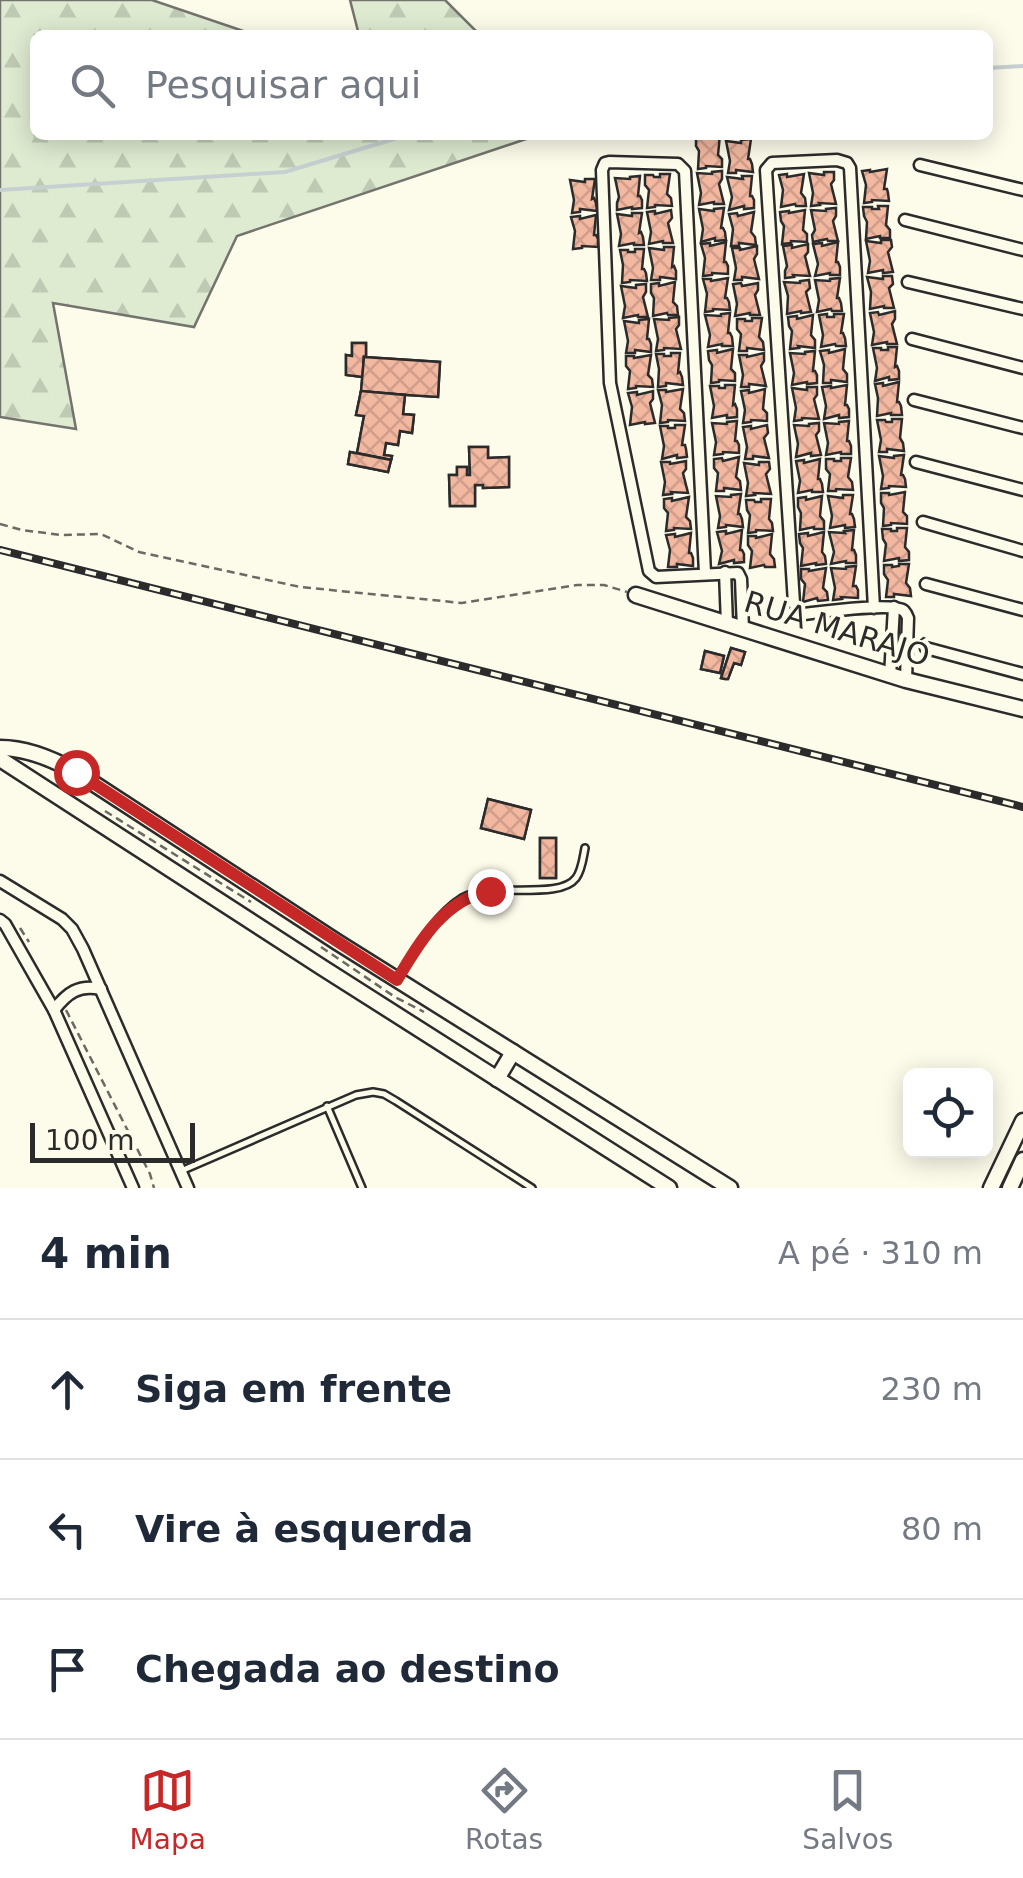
<!DOCTYPE html>
<html lang="pt">
<meta charset="utf-8">
<style>
:root{--surface:#fff;--page:#f6f6f7;--text:#1f2937;--muted:#747a83;--line:#e0e1e3;--accent:#c62828}
body{margin:0;font-family:"DejaVu Sans",sans-serif;background:var(--page);color:var(--text)}
.controls{position:absolute;right:30px;bottom:30px;display:grid;overflow:hidden;border-radius:15px;box-shadow:0 5px 25px #0003}
.controls button{width:90px;height:90px;display:grid;place-items:center;padding:0;border:0;border-bottom:2px solid var(--line);background:var(--surface);color:var(--text);font:50px sans-serif}
.scale{position:absolute;left:30px;bottom:25px;width:165px;box-sizing:border-box;padding-left:10px;border:5px solid #2b2b2b;border-top:0;font-size:28px;line-height:35px;white-space:nowrap;color:#2b2b2b;-webkit-text-stroke:8px #fdfbea;paint-order:stroke}
.stop{position:absolute;width:30px;height:30px;margin:-22px;border:8px solid #c62828;border-radius:50%;background:#fff}
.stop.end{background:#c62828;border-color:#fff;box-shadow:0 2px 10px #0008}
.list{margin:0;padding:0;list-style:none}
h2{display:flex;justify-content:space-between;align-items:center;height:130px;margin:0;padding:0 40px;font-size:42px}
h2 small{font-size:32px;font-weight:400;color:var(--muted)}
.list li{display:grid;grid-template-columns:65px 1fr auto;gap:30px;align-items:center;box-sizing:border-box;height:140px;padding:0 40px;border-top:2px solid var(--line)}
.list b{display:block;font-size:38px;white-space:nowrap}
.list em{font-size:32px;font-style:normal;color:var(--muted)}
.icon{flex:none;width:55px;height:55px;fill:none;stroke:currentColor;stroke-width:2;stroke-linecap:round;stroke-linejoin:round}
.map{position:relative;flex:none;width:1023px;height:1188px;overflow:hidden}
.search{position:absolute;background:var(--surface);box-shadow:0 5px 25px #0003;left:30px;right:30px;top:30px;height:110px;display:flex;align-items:center;gap:25px;box-sizing:border-box;padding:0 35px;border-radius:15px;color:var(--muted);font-size:38px}
.sheet{height:550px;background:var(--surface)}
nav{display:flex;justify-content:space-around;align-items:center;box-sizing:border-box;height:140px;border-top:2px solid var(--line);background:var(--surface);font-size:28px;color:var(--muted)}
nav a{display:grid;justify-items:center;gap:5px}
nav .on{color:var(--accent)}
.map>svg:first-child{display:block}
.forest{fill:url(#forest-firs);stroke:#74746e;stroke-width:2.5}
.lines{fill:none;stroke-linecap:round;stroke-linejoin:round}
.stream{stroke:#c7d0d0;stroke-width:4}
.building{fill:url(#building-cross-hatch);stroke:#2b2b2b;stroke-width:2.5}
.lane-casing{stroke:#2b2b2b;stroke-width:10}
.street-casing{stroke:#2b2b2b;stroke-width:15}
.secondary-casing{stroke:#2b2b2b;stroke-width:19}
.path{stroke:#6a6964;stroke-width:2.5;stroke-dasharray:8 5;stroke-linecap:butt}
.lane{stroke:#fdfbea;stroke-width:5}
.street{stroke:#fdfbea;stroke-width:10}
.secondary{stroke:#fdfbea;stroke-width:14}
.rail-casing{stroke:#2b2b2b;stroke-width:8}
.rail{stroke:#fdfbea;stroke-width:4;stroke-dasharray:11;stroke-linecap:butt}
.route{stroke:#c62828;stroke-width:12}
.labels{text-anchor:middle;stroke-width:8;stroke-linejoin:round;paint-order:stroke}
.street-label{font-size:30px;fill:#2b2b2b;stroke:#fdfbea}
</style>
<div class="map">
<svg width="1023" height="1188" viewBox="0 0 1023 1188">
<defs>
<pattern id="forest-firs" width="22" height="20" patternUnits="userSpaceOnUse" patternTransform="scale(2.5)"><rect width="22" height="20" fill="#deebd1"/><path d="M5 1l3.5 6h-7zM16 11l3.5 6h-7z" fill="#bfcab4"/></pattern>
<pattern id="building-cross-hatch" width="8" height="8" patternUnits="userSpaceOnUse" patternTransform="scale(2.5)"><rect width="8" height="8" fill="#f2b8a0"/><path d="M0 0l8 8M0 8l8-8" fill="none" stroke="#d09e8a"/></pattern>
</defs>
<rect width="100%" height="100%" fill="#fdfbea"/>
<g class="forest">
<polygon points="0,0 152,0 255,35 35,35 35,135 538,135 237,236 194,327 53,303 76,429 0,417"/>
<polygon points="350,0 445,0 480,35 359,35"/>
</g>
<g class="lines">
<g class="stream">
<polyline points="988,68 1023,66"/>
<polyline points="0,190 285,172 407,135"/>
</g>
</g>
<g class="building">
<polygon points="720,135 718,155 722,159 722,167 706,166 706,168 698,169 699,151 696,146 696,136 704,136 704,138"/>
<polygon points="751,139 748,159 750,159 752,164 753,172 736,170 736,173 728,173 730,161 726,141 741,143 741,140"/>
<polygon points="887,169 884,189 887,189 888,193 889,201 872,200 872,202 864,203 866,185 862,171 870,170 870,172"/>
<polygon points="722,171 722,179 719,184 724,204 714,204 714,202 699,205 701,193 697,173 712,174 712,172"/>
<polygon points="824,172 834,172 834,180 831,184 836,204 819,203 820,205 811,206 813,193 809,173 824,175"/>
<polygon points="660,174 670,174 667,194 671,198 672,206 655,205 655,207 647,208 649,190 645,185 645,175 653,175 654,177 660,177"/>
<polygon points="787,174 787,177 804,174 801,193 805,198 806,206 796,206 795,204 781,207 783,190 779,175"/>
<polygon points="640,176 638,196 640,196 642,200 642,208 632,209 632,207 617,210 617,203 619,197 615,178 630,179 630,177"/>
<polygon points="742,176 752,176 750,196 752,196 754,200 754,208 744,209 744,206 729,210 732,197 727,177 743,179"/>
<polygon points="585,179 595,179 592,199 594,198 596,203 597,211 580,209 580,212 572,213 574,200 570,180 585,182"/>
<polygon points="878,206 888,206 886,225 890,230 890,238 880,238 880,236 866,239 867,222 864,216 863,207 872,207 872,209 879,209"/>
<polygon points="724,208 721,228 723,228 725,232 726,240 715,241 715,238 701,242 703,229 699,209 714,211 714,209"/>
<polygon points="836,208 836,216 833,221 838,241 828,241 827,239 813,242 812,235 815,230 811,210 826,211 826,209"/>
<polygon points="671,210 672,218 668,223 673,243 663,243 663,241 649,244 651,232 647,212 655,211 655,214"/>
<polygon points="805,210 803,230 807,234 807,242 791,241 791,243 782,244 784,226 781,221 780,212 789,211 789,213"/>
<polygon points="754,212 751,232 755,237 756,245 739,243 739,246 731,246 733,229 729,214 737,213 738,216"/>
<polygon points="632,213 642,213 639,233 641,232 643,237 644,245 634,245 634,243 619,246 621,234 617,214 632,216"/>
<polygon points="596,215 594,235 596,235 598,239 598,247 582,246 582,248 573,249 575,231 571,217 580,216 580,219"/>
<polygon points="881,240 891,240 892,247 888,252 893,272 883,273 883,270 868,273 870,261 866,241 881,243"/>
<polygon points="726,242 724,262 726,262 728,266 728,274 712,273 712,275 703,276 705,258 701,244 710,243 710,246"/>
<polygon points="838,242 836,262 838,262 840,267 840,275 830,275 830,273 815,276 818,264 813,244 822,243 822,246"/>
<polygon points="808,244 808,252 805,256 810,276 793,275 794,277 785,278 785,271 787,266 783,246 792,245 792,248"/>
<polygon points="757,246 757,254 754,259 759,279 742,277 742,280 734,280 736,268 732,248 740,248 740,250"/>
<polygon points="664,247 674,247 672,267 674,266 676,271 676,279 660,277 660,280 651,280 653,268 649,248 664,250"/>
<polygon points="635,249 644,249 642,269 644,269 646,273 647,281 630,280 630,282 622,283 623,265 620,250 628,250 628,252 635,252"/>
<polygon points="883,276 892,276 893,284 889,288 894,308 884,308 884,306 870,309 871,292 867,277 883,279"/>
<polygon points="728,278 725,298 727,298 729,302 730,310 713,309 713,311 705,312 707,294 703,279 711,279 711,281"/>
<polygon points="840,278 837,298 839,298 841,303 842,311 832,311 831,309 817,312 819,300 815,280 830,281 830,279"/>
<polygon points="809,280 810,288 806,292 811,312 801,313 801,311 787,314 788,296 784,282 800,283 800,281"/>
<polygon points="675,282 673,302 677,306 678,315 668,315 667,313 653,316 654,298 651,293 651,284 659,283 659,286"/>
<polygon points="741,283 742,286 758,283 758,290 755,295 760,315 750,315 750,313 735,316 737,304 733,284"/>
<polygon points="646,284 646,292 643,297 648,317 638,317 638,315 623,318 625,306 621,286 636,288 636,285"/>
<polygon points="895,311 895,319 892,324 897,344 887,344 887,342 872,345 874,332 870,313 878,312 879,315"/>
<polygon points="730,313 728,333 730,333 732,337 733,346 722,346 722,344 708,347 710,335 705,315 721,316 721,314"/>
<polygon points="827,314 827,317 834,317 834,314 844,314 841,333 843,333 845,338 846,346 836,346 835,344 821,347 823,335 819,315"/>
<polygon points="813,315 811,335 815,340 815,348 798,346 799,348 790,349 792,331 789,326 788,317 797,316 797,319"/>
<polygon points="679,317 679,325 676,329 681,349 664,348 664,350 656,351 658,339 654,319 669,320 669,318"/>
<polygon points="752,318 762,318 759,337 763,342 764,350 747,348 747,351 739,351 741,334 737,329 737,319 745,319 745,321 752,321"/>
<polygon points="649,319 647,339 649,339 651,344 651,352 635,350 635,353 626,353 628,341 624,321 639,323 639,320"/>
<polygon points="352,343 366,343 366,358 364,357 363,377 346,375 346,355 352,356"/>
<polygon points="352,343 366,343 366,358 364,357 363,377 346,375 346,355 352,356"/>
<polygon points="888,347 897,347 895,367 897,366 899,371 899,379 889,380 889,377 875,381 877,368 873,348 881,348 881,350 888,350"/>
<polygon points="733,349 731,369 735,373 735,381 719,380 719,382 711,383 712,365 709,360 708,351 717,350 717,353"/>
<polygon points="845,349 843,369 847,374 847,382 831,380 831,383 823,383 824,365 820,351 829,350 829,353"/>
<polygon points="815,351 813,371 815,371 817,375 817,383 807,384 807,382 792,385 794,373 790,353 805,354 805,352"/>
<polygon points="671,353 680,353 678,373 680,372 682,377 683,385 666,383 666,386 658,387 659,369 656,354 664,354 664,356 671,356"/>
<polygon points="764,353 764,361 761,366 766,386 749,384 749,387 741,387 743,375 739,355 747,355 747,357"/>
<polygon points="651,355 648,375 652,379 653,387 636,386 636,388 628,389 630,371 626,366 626,356 634,356 634,358"/>
<polygon points="364,357 440,362 438,397 361,392"/>
<polygon points="364,357 440,362 438,397 361,392"/>
<polygon points="899,382 897,402 899,402 901,406 902,415 891,415 891,413 877,416 878,398 875,384 883,383 883,386"/>
<polygon points="725,385 735,385 733,405 735,404 737,409 737,417 727,418 727,415 712,418 714,406 710,386 719,386 719,388 725,388"/>
<polygon points="847,385 845,405 847,405 849,409 849,417 839,418 839,415 824,419 826,406 822,387 831,386 831,388"/>
<polygon points="807,387 817,387 817,395 814,399 819,419 802,418 802,420 794,421 796,408 792,388 807,390"/>
<polygon points="683,389 680,409 684,413 685,421 668,420 668,422 660,423 662,405 658,390 666,390 666,392"/>
<polygon points="765,389 763,409 767,413 767,421 751,420 751,422 743,423 745,410 741,391 749,390 749,393"/>
<polygon points="361,391 405,395 403,414 414,415 412,433 400,431 398,445 386,443 384,455 392,456 391,460 357,453 364,416 356,415"/>
<polygon points="361,391 405,395 403,414 414,415 412,433 400,431 398,445 386,443 384,455 392,456 391,460 357,453 364,416 356,415"/>
<polygon points="653,391 653,399 650,403 655,423 645,424 645,422 630,425 632,407 628,393 637,392 637,395"/>
<polygon points="892,419 902,419 900,438 903,443 904,451 887,449 887,452 879,452 881,440 877,420 885,420 886,422 892,422"/>
<polygon points="737,421 735,441 737,441 739,445 739,453 723,452 723,454 714,455 716,442 712,423 727,424 727,422"/>
<polygon points="849,421 847,441 849,441 851,446 851,454 841,454 841,452 826,455 828,443 824,423 839,424 839,422"/>
<polygon points="819,423 819,431 816,435 821,455 811,456 811,453 796,457 798,444 794,425 809,426 809,424"/>
<polygon points="675,425 685,425 682,445 685,445 686,449 687,457 677,458 677,455 662,459 664,446 660,426 668,426 668,428 675,428"/>
<polygon points="767,425 768,433 764,438 769,458 753,456 753,459 745,459 747,447 743,427 751,426 751,429"/>
<polygon points="469,447 488,447 488,458 509,457 509,487 483,488 483,485 475,485 475,506 450,506 449,475 457,475 457,467 467,467 467,475 470,475"/>
<polygon points="469,447 488,447 488,458 509,457 509,487 483,488 483,485 475,485 475,506 450,506 449,475 457,475 457,467 467,467 467,475 470,475"/>
<polygon points="350,452 391,460 388,472 348,464"/>
<polygon points="350,452 391,460 388,472 348,464"/>
<polygon points="904,455 901,475 903,475 905,479 906,487 889,486 889,488 881,489 883,476 879,456 894,458 894,456"/>
<polygon points="739,457 736,477 740,481 741,490 724,488 724,491 716,491 718,473 714,468 714,459 722,458 723,461"/>
<polygon points="841,458 851,458 848,477 852,482 853,490 836,489 836,491 828,491 830,474 826,469 826,459 834,459 834,461 841,461"/>
<polygon points="820,459 818,479 820,479 822,484 823,492 812,492 812,490 798,493 800,481 796,461 804,460 804,463"/>
<polygon points="686,461 686,469 683,473 688,493 671,492 672,494 663,495 665,482 661,462 670,462 670,464"/>
<polygon points="759,462 769,462 770,469 766,474 771,494 754,493 755,495 746,496 748,483 744,463 759,465"/>
<polygon points="905,492 903,512 907,516 907,524 891,523 891,525 883,526 884,508 881,503 881,493 889,493 889,495"/>
<polygon points="741,494 738,514 740,514 742,519 743,527 726,525 726,527 718,528 720,516 716,496 731,497 731,495"/>
<polygon points="843,495 853,495 850,514 852,514 854,519 855,527 845,528 845,525 830,528 832,516 828,496 843,498"/>
<polygon points="822,496 820,516 824,521 824,529 814,529 814,527 800,530 801,513 798,507 798,498 806,497 806,500"/>
<polygon points="689,497 686,517 690,521 691,529 674,528 674,530 666,531 668,513 664,508 664,499 672,498 672,501"/>
<polygon points="761,499 771,499 769,519 772,523 773,531 756,530 756,532 748,533 750,515 747,510 746,500 754,500 755,502 761,502"/>
<polygon points="897,528 907,528 905,547 909,552 909,560 899,561 899,558 884,561 886,544 883,539 882,529 891,529 891,531 897,531"/>
<polygon points="742,530 740,550 742,550 744,554 744,562 734,563 734,560 719,564 722,551 717,532 726,531 726,534"/>
<polygon points="854,530 852,550 854,550 856,555 856,563 846,563 846,561 831,564 834,552 829,532 845,533 844,531"/>
<polygon points="824,532 822,552 825,556 826,564 816,565 816,563 801,566 803,548 800,543 799,534 808,533 808,536"/>
<polygon points="691,533 689,553 691,553 693,558 693,566 677,564 677,567 668,567 670,550 666,535 675,534 675,537"/>
<polygon points="772,534 770,554 774,559 775,567 765,567 764,565 750,568 752,551 748,545 748,536 756,536 756,538"/>
<polygon points="899,564 909,564 906,583 910,588 911,596 894,594 894,597 886,597 888,580 884,574 884,565 892,565 892,567 899,566"/>
<polygon points="856,566 853,586 856,586 858,590 858,598 841,597 842,599 833,600 835,588 831,568 846,569 846,567"/>
<polygon points="826,568 823,588 827,592 828,600 818,601 817,598 803,602 805,584 801,579 801,569 809,569 809,571"/>
<polygon points="731,648 745,652 741,665 734,663 728,679 725,679 721,678"/>
<polygon points="731,648 745,652 741,665 734,663 728,679 725,679 721,678"/>
<polygon points="705,651 724,656 720,673 701,669"/>
<polygon points="705,651 724,656 720,673 701,669"/>
<polygon points="488,799 531,810 524,839 481,828"/>
<polygon points="488,799 531,810 524,839 481,828"/>
<rect x="540" y="838" width="16" height="40"/>
<rect x="540" y="838" width="16" height="40"/>
</g>
<g class="lines">
<defs>
<g id="lane">
<path d="M398 977C415 950 435 915 462 898 490 881 559 901 576 878 582 870 583 858 585 848"/>
<polyline points="327,1106 362,1188"/>
<polyline points="181,1171 356,1095 373,1092 384,1094 396,1101 532,1188"/>
</g>
<g id="street">
<polyline points="920,165 1023,190"/>
<polyline points="905,220 1023,250"/>
<polyline points="908,282 1023,309"/>
<polyline points="912,339 1023,368"/>
<polyline points="914,400 1023,428"/>
<polyline points="916,462 1023,490"/>
<polyline points="923,522 1023,551"/>
<polyline points="725,572 727,624"/>
<polyline points="705,573 685,171 678,164 609,162 605,163 602,170 610,383 649,571 656,577 738,573 741,579 743,629"/>
<polyline points="926,584 1023,610"/>
<path d="M874 608 850 168 847 163 837 160 772 163 766 170 794 603 798 611 804 614C821 612 894 602 904 611 906 613 907 615 908 618L906 680"/>
<polyline points="926,648 1023,674"/>
<polyline points="890,676 894,607"/>
<polyline points="0,881 62,919 72,929 83,949 188,1188"/>
<polyline points="0,920 5,924 54,1010 133,1188"/>
<path d="M54 1010C67 993 79 984 101 989"/>
</g>
<g id="secondary">
<polyline points="636,595 906,680 1023,709"/>
<path d="M0 748C26 748 53 759 76 772L337 942 730 1188"/>
<polyline points="0,759 323,968 669,1188"/>
<polyline points="497,1079 513,1052"/>
<polyline points="991,1188 1023,1121"/>
<polyline points="1010,1188 1023,1160"/>
</g>
</defs>
<use href="#lane" class="lane-casing"/>
<use href="#street" class="street-casing"/>
<use href="#secondary" class="secondary-casing"/>
<g class="path">
<polyline points="0,524 22,530 61,535 101,534 139,552 300,587 462,603 577,585 604,585 627,592"/>
<polyline points="105,811 251,902"/>
<polyline points="20,928 29,942"/>
<polyline points="321,947 395,997 424,1012"/>
<polyline points="66,1010 150,1174 154,1188"/>
</g>
<use href="#lane" class="lane"/>
<use href="#street" class="street"/>
<use href="#secondary" class="secondary"/>
<defs>
<polyline id="rail" points="0,550 1023,807"/>
</defs>
<use href="#rail" class="rail-casing"/>
<use href="#rail" class="rail"/>
</g>
<g class="lines">
<path class="route" d="M76 772 397 980C419 943 444 899 490 891"/>
</g>
<g class="labels">
<g class="street-label">
<text transform="translate(837 629) rotate(17)" y="10">RUA MARAJÓ</text>
</g>
</g>
</svg>
<div class="controls">
<button><svg class="icon" aria-label="locate" viewBox="0 0 24 24"><circle cx="12" cy="12" r="6"/><path d="M12 2v4M12 18v4M2 12h4M18 12h4"/></svg></button>
</div>
<div class="scale">100 m</div>
<div class="stop" style="left:76px;top:772px"></div>
<div class="stop end" style="left:490px;top:891px"></div>
<div class="search"><svg class="icon" aria-label="search" viewBox="0 0 24 24"><circle cx="10" cy="10" r="6"/><path d="M15 15l6 6"/></svg>Pesquisar aqui</div>
</div>
<section class="sheet">
<h2>4 min<small>A pé · 310 m</small></h2>
<ul class="list">
<li><svg class="icon" aria-label="ahead" viewBox="0 0 24 24"><path d="M12 20V5M6 11l6-6 6 6"/></svg><div><b>Siga em frente</b></div><em>230 m</em></li>
<li><svg class="icon" aria-label="left" viewBox="0 0 24 24"><path d="M17 20v-9H6M10 6l-5 5 5 5"/></svg><div><b>Vire à esquerda</b></div><em>80 m</em></li>
<li><svg class="icon" aria-label="arrive" viewBox="0 0 24 24"><path d="M6 21V4h12l-3 4 3 4H6"/></svg><div><b>Chegada ao destino</b></div></li>
</ul>
</section>
<nav>
<a class="on"><svg class="icon" aria-label="map" viewBox="0 0 24 24"><path d="M3 6l6-2 6 2 6-2v14l-6 2-6-2-6 2zM9 4v14M15 6v14"/></svg>Mapa</a>
<a><svg class="icon" aria-label="directions" viewBox="0 0 24 24"><path d="M12 3l9 9-9 9-9-9zM9 14v-3h6M13 9l2 2-2 2"/></svg>Rotas</a>
<a><svg class="icon" aria-label="saved" viewBox="0 0 24 24"><path d="M7 4h10v16l-5-4-5 4z"/></svg>Salvos</a>
</nav>
